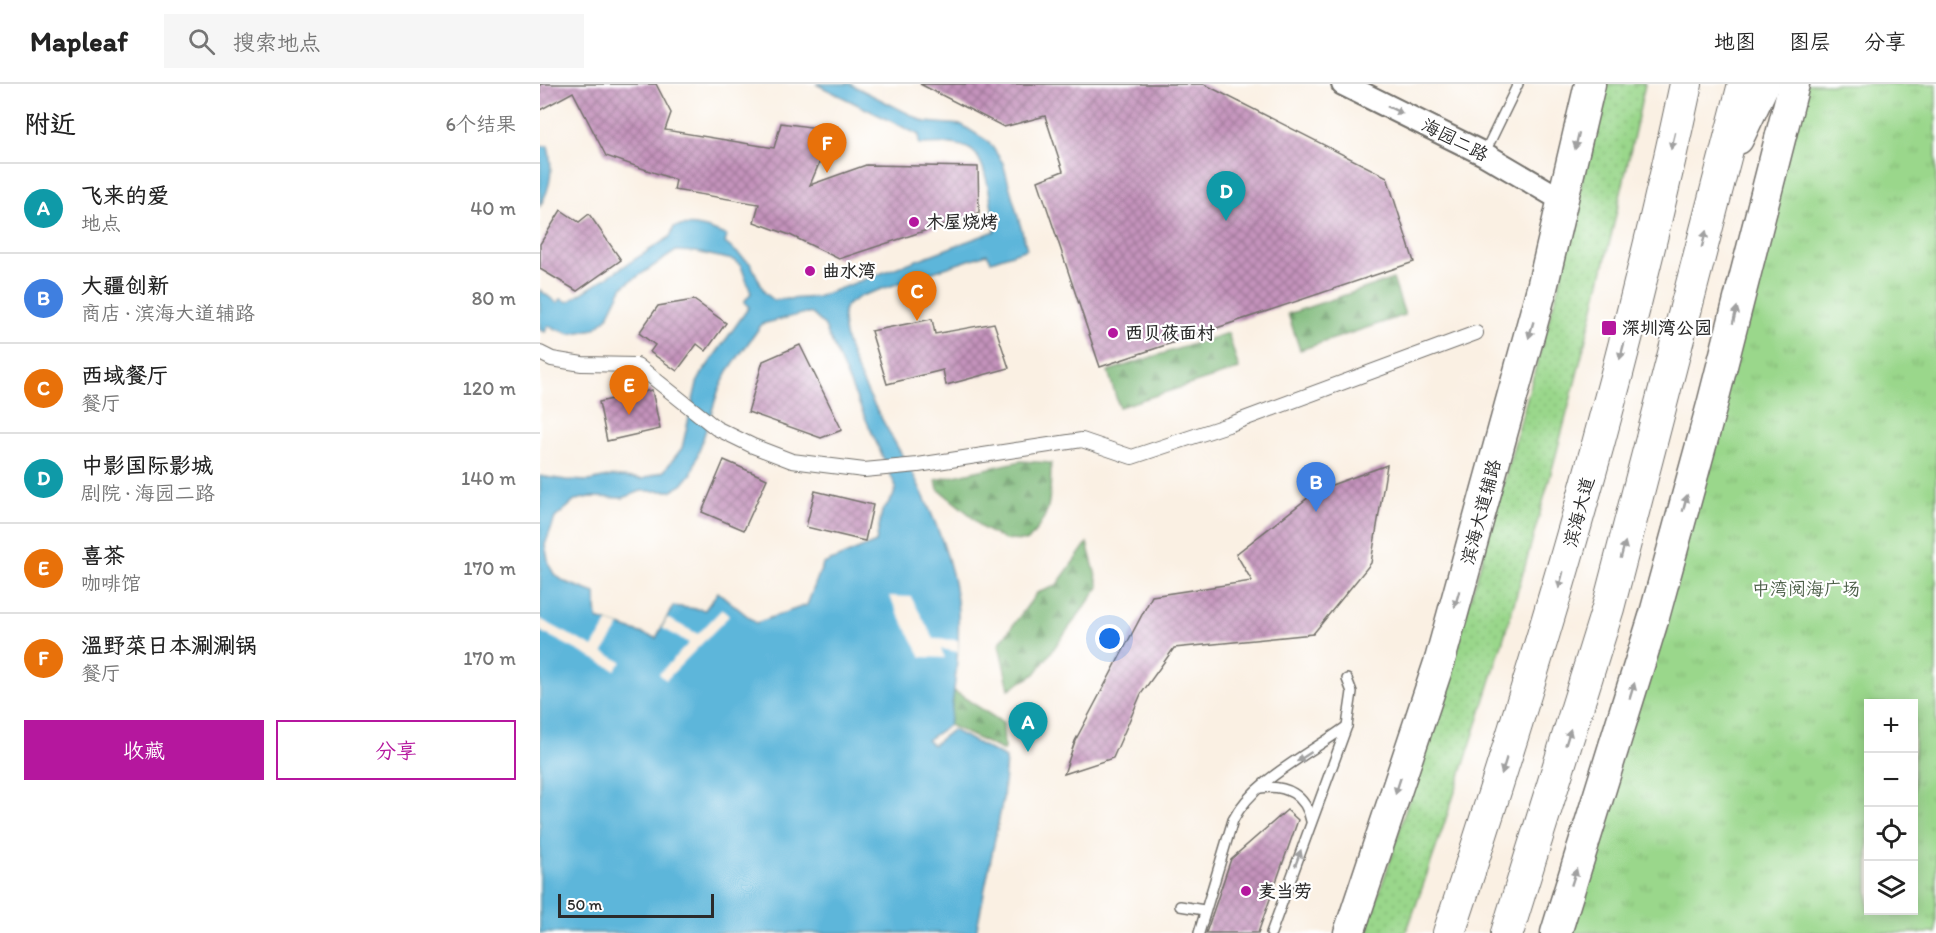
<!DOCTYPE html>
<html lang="zh">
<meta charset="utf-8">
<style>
:root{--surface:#fff;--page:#f6f6f6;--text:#222;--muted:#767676;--line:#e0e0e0;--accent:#b5179e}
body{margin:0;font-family:Itim,"LXGW WenKai TC",sans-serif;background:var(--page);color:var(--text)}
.controls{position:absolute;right:18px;bottom:18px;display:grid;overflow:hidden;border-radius:0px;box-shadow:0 3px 15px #0003}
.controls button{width:54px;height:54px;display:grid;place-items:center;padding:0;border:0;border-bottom:2px solid var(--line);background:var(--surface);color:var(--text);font:30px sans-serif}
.scale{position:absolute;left:18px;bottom:15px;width:156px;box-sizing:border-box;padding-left:6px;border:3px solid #2b2b2b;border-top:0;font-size:16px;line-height:21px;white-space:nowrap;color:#2b2b2b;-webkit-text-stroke:4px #fff;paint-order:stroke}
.you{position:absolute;left:570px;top:555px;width:21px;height:21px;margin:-15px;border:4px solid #fff;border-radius:50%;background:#1a73e8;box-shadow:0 0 0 9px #1a73e833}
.badge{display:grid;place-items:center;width:39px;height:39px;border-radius:50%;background:var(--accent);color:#fff;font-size:20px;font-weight:700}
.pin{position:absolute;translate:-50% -50px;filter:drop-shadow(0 2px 3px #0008)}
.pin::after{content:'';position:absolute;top:32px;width:21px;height:18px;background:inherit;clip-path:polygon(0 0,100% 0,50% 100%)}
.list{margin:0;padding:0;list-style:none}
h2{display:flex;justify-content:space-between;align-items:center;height:78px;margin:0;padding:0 24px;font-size:26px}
h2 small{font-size:20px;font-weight:400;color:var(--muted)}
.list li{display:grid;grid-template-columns:39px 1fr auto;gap:18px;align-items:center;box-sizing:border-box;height:90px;padding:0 24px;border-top:2px solid var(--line)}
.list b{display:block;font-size:22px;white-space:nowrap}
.list p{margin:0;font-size:20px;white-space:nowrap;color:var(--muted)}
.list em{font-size:20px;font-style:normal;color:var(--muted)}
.actions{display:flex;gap:12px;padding:18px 24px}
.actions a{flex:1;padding:14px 0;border:2px solid var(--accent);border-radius:0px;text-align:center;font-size:21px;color:var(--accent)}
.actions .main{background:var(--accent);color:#fff}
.icon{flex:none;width:33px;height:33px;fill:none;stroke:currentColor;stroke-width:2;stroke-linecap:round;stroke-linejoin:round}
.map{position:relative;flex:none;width:1396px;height:849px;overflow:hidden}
header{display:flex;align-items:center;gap:36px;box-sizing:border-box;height:84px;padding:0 30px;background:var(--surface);border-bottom:2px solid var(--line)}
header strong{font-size:28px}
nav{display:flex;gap:33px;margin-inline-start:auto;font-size:21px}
.search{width:420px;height:54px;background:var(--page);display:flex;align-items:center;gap:15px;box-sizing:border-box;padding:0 21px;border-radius:0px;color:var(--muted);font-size:22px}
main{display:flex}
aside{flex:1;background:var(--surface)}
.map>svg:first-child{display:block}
.grass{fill:url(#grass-dots);stroke:#62815b;stroke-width:1.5}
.forest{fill:url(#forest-firs);stroke:#537251;stroke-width:1.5}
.park{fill:url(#park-tufts);stroke:#62815b;stroke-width:1.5;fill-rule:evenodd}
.water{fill:#5db6da;stroke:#447082;stroke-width:1.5;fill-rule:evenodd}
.pier{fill:#faf0e3}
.building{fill:url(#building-cross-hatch)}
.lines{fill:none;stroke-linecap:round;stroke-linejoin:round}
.service-casing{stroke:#73706b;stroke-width:12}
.pedestrian-casing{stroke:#73706b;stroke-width:16}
.tertiary-casing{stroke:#73706b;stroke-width:26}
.primary-casing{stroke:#73706b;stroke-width:33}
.trunk-casing{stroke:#73706b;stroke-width:34}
.service{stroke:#fff;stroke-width:9}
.pedestrian{stroke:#fff;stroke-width:14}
.tertiary{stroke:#fff;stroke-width:22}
.primary{stroke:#fff;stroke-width:30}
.trunk{stroke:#fff;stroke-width:32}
.oneway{fill:#a0a0a0}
.poi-dot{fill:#b5179e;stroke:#fff;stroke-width:2}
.labels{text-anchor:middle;stroke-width:4.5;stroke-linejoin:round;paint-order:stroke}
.street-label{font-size:18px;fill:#2b2b2b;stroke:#fff}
.poi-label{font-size:18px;font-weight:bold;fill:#2b2b2b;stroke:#fff;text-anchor:start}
.park-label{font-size:18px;fill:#4c5f48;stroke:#fff}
</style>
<header>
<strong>Mapleaf</strong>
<div class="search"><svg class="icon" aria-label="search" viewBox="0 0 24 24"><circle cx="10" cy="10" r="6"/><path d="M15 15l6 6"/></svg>搜索地点</div>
<nav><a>地图</a><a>图层</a><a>分享</a></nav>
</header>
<main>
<aside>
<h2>附近<small>6个结果</small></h2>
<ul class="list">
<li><span class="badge" style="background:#0f9aa8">A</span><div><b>飞来的爱</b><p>地点</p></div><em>40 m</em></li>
<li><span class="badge" style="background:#3f7fe0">B</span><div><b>大疆创新</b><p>商店 · 滨海大道辅路</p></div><em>80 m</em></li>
<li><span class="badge" style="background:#e8710a">C</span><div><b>西域餐厅</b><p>餐厅</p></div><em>120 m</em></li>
<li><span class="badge" style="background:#0f9aa8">D</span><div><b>中影国际影城</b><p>剧院 · 海园二路</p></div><em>140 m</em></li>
<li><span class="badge" style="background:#e8710a">E</span><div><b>喜茶</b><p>咖啡馆</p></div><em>170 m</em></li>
<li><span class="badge" style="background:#e8710a">F</span><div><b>温野菜日本涮涮锅</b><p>餐厅</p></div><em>170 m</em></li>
</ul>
<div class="actions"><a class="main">收藏</a><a>分享</a></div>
</aside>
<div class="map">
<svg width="1396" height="849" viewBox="0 0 1396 849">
<defs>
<pattern id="grass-dots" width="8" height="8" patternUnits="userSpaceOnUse" patternTransform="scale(1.5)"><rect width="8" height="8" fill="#9ad78b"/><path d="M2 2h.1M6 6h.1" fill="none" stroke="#85b978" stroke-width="1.8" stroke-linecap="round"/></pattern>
<pattern id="forest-firs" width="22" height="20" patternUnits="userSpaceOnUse" patternTransform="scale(1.5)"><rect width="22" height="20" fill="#7bb877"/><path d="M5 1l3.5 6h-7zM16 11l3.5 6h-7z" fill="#659662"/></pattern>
<pattern id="park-tufts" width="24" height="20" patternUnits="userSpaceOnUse" patternTransform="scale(1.5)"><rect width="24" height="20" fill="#9ad78b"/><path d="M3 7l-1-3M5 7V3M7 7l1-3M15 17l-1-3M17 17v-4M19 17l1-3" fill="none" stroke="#85b978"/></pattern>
<pattern id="building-cross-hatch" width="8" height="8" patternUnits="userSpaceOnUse" patternTransform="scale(1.5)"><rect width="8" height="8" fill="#c493bc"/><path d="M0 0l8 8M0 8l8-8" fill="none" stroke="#9f7899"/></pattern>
</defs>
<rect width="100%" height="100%" fill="#fff"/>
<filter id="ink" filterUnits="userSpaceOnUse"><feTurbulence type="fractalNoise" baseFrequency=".0167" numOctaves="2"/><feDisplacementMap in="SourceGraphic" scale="12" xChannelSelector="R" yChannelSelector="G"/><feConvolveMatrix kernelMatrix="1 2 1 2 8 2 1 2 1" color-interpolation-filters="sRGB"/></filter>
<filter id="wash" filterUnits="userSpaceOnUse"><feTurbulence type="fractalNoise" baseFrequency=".008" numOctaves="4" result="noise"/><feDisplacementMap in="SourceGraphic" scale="24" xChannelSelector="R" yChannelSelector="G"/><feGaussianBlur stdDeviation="1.35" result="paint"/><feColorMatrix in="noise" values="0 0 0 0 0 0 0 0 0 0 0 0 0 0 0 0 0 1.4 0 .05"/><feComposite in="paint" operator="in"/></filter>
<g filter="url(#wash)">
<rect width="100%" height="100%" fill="#faf0e3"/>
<path class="grass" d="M1062 0H1105C1044 287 966 573 866 849H825L850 777 941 479 1024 182Z"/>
<g class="forest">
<polygon points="853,195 865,231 760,266 748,230"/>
<polygon points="688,249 699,285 579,323 568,287"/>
<path d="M481 377 511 379C510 415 513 428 488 457L465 456 442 444 429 430 398 405 396 396Z"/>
<polygon points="547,459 559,503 495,590 469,605 459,560 497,509 516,502"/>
<polygon points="414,607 463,639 464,667 409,641"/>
</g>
<path class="park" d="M1262 0H1396V849H1029ZM1328 620H1374V826H1328Z"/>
<g class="water">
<path d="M276 0H310L385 38 422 41 449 58 463 79 487 165 451 177 447 170 321 212 306 222C288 257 360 363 377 398 395 435 416 487 418 528 420 566 415 604 409 641L387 656 393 661 412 646 466 674 463 715 436 849H0V392L26 396 49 397 72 392 103 395 124 387 142 364 157 299 163 288 209 223 204 218 211 209 201 182 193 176 156 168 136 167 83 202 67 234 54 245 30 250 8 242 5 248 0 246V206L17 219 21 215 28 218 130 153 134 143C154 139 169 144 187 152L185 159 211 180 225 209 234 216 277 213 455 147C452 128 448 76 431 66 417 57 395 60 379 60V51ZM266 229 272 230 284 241 356 403 353 413 342 427 336 458 283 480 267 521 216 539 178 508 165 526 133 522 116 554 57 535 55 509 25 498 14 490 9 480 5 461 15 434 36 416 49 413 83 414 101 407H131L142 401 152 389 178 308 188 287 222 240Z"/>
<path d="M0 62H8C13 84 12 102 0 122Z"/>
</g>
<g class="pier">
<polygon points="349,512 371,513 394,555 418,556 418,568 401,565 405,574 381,573"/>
<polygon points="182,525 189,532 126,596 119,590 149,559 122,544 127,534 158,550"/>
<polygon points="0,535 53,563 68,538 80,542 63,568 82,578 75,586 0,547"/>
</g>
<g id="blocks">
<g class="building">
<polygon points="0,0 116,0 131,29 125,46 234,64 241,39 293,46 270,101 326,81 438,83 439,129 299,175 250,151 214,138 219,120 134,106 136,96 66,72 33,8 0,26"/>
<polygon points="380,0 664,0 847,93 874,178 560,283 498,97 523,87 505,32 464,43"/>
<polygon points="21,126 39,138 49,130 81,176 37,207 0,185 0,160"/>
<polygon points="154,216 186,239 166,267 157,260 137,287 110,268 115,261 99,249 118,222"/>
<polygon points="392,235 395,250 454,239 469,284 406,301 403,286 347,300 331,247"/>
<polygon points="260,261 302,346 281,354 208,328 223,277"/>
<polygon points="112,306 120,345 67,357 59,318"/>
<polygon points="184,376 227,395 204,446 162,428"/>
<polygon points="847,381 831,479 773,550 634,564 601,610 573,674 524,690 535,657 612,512 712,497 696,470 778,406"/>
<polygon points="275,407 333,421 325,457 266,443"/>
<polygon points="747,726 758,736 718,849 666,849 691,775"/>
</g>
</g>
</g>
<g filter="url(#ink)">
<use href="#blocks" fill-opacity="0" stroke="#73706b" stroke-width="1.5"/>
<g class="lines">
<defs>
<g id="service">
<polyline points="944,70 978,0"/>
<polyline points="807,642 812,608 807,595"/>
<path d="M720 704C746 700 766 711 771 737"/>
<polyline points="640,822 664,826"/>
<path d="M659 849 693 736C713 696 771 669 807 642L731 849"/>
</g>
<polyline id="pedestrian" points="0,269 12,275 42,280 97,281 176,344 213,362 252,377 324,386 378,381 542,356 592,373 688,341 936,249"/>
<polyline id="tertiary" points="803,0 944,70 1024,117"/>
<g id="primary">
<polyline points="1198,55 1224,0"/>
<polyline points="809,849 900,576 1002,204 1050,0"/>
<polyline points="1016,849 1114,533 1172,321 1254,0"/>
</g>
<g id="trunk">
<path d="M909 849C1001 570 1085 288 1146 0"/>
<polyline points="967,849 1068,524 1204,0"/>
</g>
</defs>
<use href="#service" class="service-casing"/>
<use href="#pedestrian" class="pedestrian-casing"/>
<use href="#tertiary" class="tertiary-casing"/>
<use href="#primary" class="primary-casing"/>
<use href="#trunk" class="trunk-casing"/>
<use href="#service" class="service"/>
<use href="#pedestrian" class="pedestrian"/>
<use href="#tertiary" class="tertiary"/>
<use href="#primary" class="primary"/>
<use href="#trunk" class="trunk"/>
</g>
<defs><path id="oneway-solid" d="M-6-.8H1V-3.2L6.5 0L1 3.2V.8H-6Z" transform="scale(1.5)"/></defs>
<g class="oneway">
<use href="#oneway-solid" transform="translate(855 26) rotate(26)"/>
<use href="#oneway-solid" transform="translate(1037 57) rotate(103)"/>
<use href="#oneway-solid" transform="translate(1133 57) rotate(104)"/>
<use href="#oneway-solid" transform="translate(1164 155) rotate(-75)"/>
<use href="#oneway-solid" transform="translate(1195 231) rotate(-76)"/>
<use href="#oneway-solid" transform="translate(991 246) rotate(106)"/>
<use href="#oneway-solid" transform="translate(1082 267) rotate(105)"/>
<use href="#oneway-solid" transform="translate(1145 419) rotate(-75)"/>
<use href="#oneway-solid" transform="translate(1083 466) rotate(-75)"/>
<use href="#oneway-solid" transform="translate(1021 496) rotate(105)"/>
<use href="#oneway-solid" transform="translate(917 515) rotate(106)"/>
<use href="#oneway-solid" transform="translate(1092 607) rotate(-73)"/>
<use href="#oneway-solid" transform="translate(1028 653) rotate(-73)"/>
<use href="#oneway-solid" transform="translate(764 673) rotate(147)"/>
<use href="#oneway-solid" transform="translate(964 682) rotate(107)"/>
<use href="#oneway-solid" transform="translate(858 702) rotate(108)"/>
<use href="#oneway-solid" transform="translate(758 774) rotate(-70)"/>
<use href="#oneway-solid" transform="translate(1034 793) rotate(-72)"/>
</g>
</g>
<g class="poi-dot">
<circle cx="374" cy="138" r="6"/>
<circle cx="270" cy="187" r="6"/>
<rect x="1061" y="236" width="16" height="16" rx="3"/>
<circle cx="573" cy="249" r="6"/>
<circle cx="706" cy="807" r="6"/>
</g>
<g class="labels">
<g class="street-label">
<text transform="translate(915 56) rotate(27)" y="6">海园二路</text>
<text transform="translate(941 428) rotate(-75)" y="6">滨海大道辅路</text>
<text transform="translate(1039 428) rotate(-75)" y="6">滨海大道</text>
</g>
<g class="poi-label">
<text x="386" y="144">木屋烧烤</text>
<text x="282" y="193">曲水湾</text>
<text x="1082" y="250">深圳湾公园</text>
<text x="585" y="255">西贝莜面村</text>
<text x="718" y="813">麦当劳</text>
</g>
<g class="park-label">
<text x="1266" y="511">中湾阅海广场</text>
</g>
</g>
</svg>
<div class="controls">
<button>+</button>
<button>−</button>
<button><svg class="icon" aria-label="locate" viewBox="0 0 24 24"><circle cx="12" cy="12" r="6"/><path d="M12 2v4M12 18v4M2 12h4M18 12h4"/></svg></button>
<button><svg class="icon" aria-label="layers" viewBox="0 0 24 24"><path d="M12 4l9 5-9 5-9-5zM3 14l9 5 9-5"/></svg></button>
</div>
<div class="scale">50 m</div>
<div class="you"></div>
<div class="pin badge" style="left:488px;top:668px;background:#0f9aa8">A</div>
<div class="pin badge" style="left:776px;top:428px;background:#3f7fe0">B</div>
<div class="pin badge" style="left:377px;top:237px;background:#e8710a">C</div>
<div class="pin badge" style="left:686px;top:137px;background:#0f9aa8">D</div>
<div class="pin badge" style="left:89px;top:331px;background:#e8710a">E</div>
<div class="pin badge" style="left:287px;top:89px;background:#e8710a">F</div>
</div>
</main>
